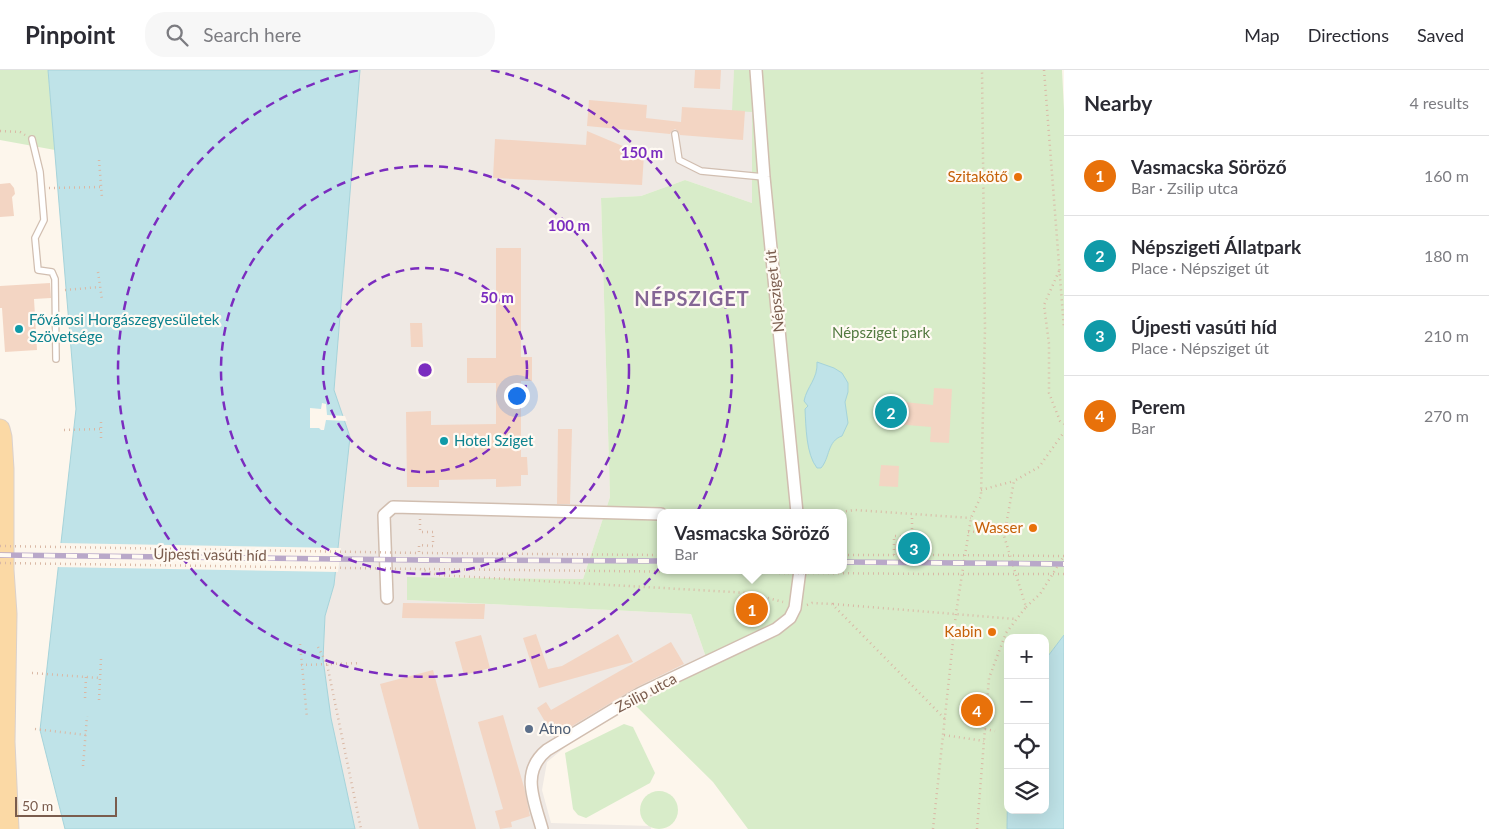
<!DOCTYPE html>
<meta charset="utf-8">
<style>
:root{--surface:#fff;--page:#f7f7f7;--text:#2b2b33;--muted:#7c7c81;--line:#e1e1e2;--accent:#0f766e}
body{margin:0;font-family:Lato,sans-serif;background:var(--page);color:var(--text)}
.controls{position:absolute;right:15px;bottom:15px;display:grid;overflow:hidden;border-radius:10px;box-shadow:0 5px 20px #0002}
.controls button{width:45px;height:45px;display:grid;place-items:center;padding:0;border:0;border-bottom:1px solid var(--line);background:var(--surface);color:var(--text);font:25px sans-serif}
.scale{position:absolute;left:15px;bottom:12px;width:102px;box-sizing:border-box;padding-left:5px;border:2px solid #7a5c4d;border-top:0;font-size:14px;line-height:18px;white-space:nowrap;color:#7a5c4d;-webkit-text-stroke:4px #fffaf3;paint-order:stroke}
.you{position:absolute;left:516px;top:325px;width:18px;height:18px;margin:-12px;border:4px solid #fff;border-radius:50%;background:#1a73e8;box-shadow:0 0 0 8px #1a73e833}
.badge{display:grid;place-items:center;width:32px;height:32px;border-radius:50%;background:var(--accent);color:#fff;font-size:16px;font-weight:700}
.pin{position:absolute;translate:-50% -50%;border:2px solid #fff;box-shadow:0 1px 5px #0006}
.popup{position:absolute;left:657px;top:439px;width:190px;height:65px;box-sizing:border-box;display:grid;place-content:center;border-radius:10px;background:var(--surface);filter:drop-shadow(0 1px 4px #0005);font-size:16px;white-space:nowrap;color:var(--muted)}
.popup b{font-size:19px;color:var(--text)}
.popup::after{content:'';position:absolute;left:50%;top:100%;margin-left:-10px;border:10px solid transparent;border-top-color:var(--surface)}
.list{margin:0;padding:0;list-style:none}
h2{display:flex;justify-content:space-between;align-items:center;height:65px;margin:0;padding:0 20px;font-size:21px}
h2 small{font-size:16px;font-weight:400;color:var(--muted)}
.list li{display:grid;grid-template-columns:32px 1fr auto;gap:15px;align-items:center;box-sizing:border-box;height:80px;padding:0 20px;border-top:1px solid var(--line)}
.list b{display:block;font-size:19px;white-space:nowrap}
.list p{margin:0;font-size:16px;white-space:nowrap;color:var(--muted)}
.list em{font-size:16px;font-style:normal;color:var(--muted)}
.icon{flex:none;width:28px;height:28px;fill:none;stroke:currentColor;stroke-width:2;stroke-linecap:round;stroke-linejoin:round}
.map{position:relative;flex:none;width:1064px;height:759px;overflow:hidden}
header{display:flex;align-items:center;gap:30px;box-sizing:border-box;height:70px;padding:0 25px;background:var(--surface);border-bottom:1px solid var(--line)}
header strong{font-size:24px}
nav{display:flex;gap:28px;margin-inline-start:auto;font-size:18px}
.search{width:350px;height:45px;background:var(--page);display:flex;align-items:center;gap:12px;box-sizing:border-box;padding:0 18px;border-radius:20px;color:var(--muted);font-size:19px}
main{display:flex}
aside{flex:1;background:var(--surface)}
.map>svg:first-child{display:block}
.industrial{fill:#efe9e4}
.green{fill:#d8ecc9;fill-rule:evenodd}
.water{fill:#bfe3e8;stroke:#a5d3da}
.pier{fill:#fdf6ec}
.building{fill:#f3d5c3}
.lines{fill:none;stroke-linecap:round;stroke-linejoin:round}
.lane-casing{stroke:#d1beb0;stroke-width:8}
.street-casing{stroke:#d1beb0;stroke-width:14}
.primary-casing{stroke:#dad1cd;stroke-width:21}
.path{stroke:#d9b8a5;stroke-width:2.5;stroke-dasharray:1 4;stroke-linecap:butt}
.lane{stroke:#fff;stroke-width:5.5}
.street{stroke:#fff;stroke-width:11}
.primary{stroke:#fbd9a5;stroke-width:19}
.rail-casing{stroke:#b9a8c9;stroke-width:5.5}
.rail{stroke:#fffaf3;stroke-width:4;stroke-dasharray:11;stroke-linecap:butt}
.path-bridge{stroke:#d9b8a5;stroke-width:2.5;stroke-dasharray:1 4;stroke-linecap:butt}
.ring{fill:none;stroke:#7b2cbf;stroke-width:2.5;stroke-dasharray:9 6}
.food-dot{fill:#e8710a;stroke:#fffaf3;stroke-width:2}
.culture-dot{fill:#0f9aa8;stroke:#fffaf3;stroke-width:2}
.service-dot{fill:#5c6f8a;stroke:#fffaf3;stroke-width:2}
.labels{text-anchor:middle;stroke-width:4.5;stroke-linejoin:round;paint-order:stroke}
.food-label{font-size:15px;fill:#c56008;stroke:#fffaf3;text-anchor:end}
.street-label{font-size:15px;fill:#7a5c4d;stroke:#fffaf3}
.culture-label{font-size:15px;fill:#0d838f;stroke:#fffaf3;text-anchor:start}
.park-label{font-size:15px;fill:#537a41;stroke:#fffaf3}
.service-label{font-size:15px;fill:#4e5e75;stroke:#fffaf3;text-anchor:start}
.district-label{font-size:20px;font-weight:bold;letter-spacing:1px;fill:#846695;stroke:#fffaf3}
.centre{fill:#7b2cbf;stroke:#fffaf3;stroke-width:2.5}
.ring-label{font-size:15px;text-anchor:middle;font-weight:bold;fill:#7b2cbf;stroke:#fffaf3;stroke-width:4.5;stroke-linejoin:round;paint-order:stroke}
</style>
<header>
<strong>Pinpoint</strong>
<div class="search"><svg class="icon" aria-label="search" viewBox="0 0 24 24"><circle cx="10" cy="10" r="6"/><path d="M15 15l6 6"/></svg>Search here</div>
<nav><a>Map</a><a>Directions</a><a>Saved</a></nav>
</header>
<main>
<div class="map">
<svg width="1064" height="759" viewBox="0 0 1064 759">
<rect width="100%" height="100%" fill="#fdf6ec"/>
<polygon class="industrial" points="360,0 734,0 733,40 752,41 752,133 685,110 641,126 601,128 610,427 583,509 407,507 407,530 691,544 709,596 575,669 547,692 542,720 551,753 651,756 651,759 355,759 331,648 323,589 325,546 334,515 350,367 334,320"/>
<g class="green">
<polygon points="0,0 48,0 55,80 0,70"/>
<path d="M734 0H1062L1064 40V565L1045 590V568H1008L1007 759H748L713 712 636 636 709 596 691 544 407 530V507L583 509 610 427 601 128 641 126 685 110 752 133V42L732 41ZM661 443H843V500H661Z"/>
<polygon points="624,654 633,657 655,703 650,713 586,748 578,745 573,739 565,683"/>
<circle cx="659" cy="740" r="19"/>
</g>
<g class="water">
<polygon points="48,0 360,0 334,320 350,367 334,515 325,546 323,589 331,648 355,759 65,759 40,660 76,339"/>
<path d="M817 292 834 298 842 303 848 313V322L845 332 848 353 842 366C827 371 830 388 821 398H817C806 384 806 357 805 339L808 336 804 331C807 316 818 309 817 292Z"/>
<polygon points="1064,565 1064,759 1007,759 1008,691 1008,740 1045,740 1045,590"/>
</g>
<g class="pier">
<polygon points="322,333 326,334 327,345 345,346 347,351 326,350 324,360 321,360 319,358 310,358 310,338 321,339"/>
<polygon points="58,473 341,478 338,502 55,497"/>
</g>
<g class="building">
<polygon points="695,0 721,0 720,19 694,18"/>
<polygon points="589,30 647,35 646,48 681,52 682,37 745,41 743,70 680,65 678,61 675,59 672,61 670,64 587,56"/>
<polygon points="587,61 644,85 642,115 493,108 495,69 586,75"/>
<polygon points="10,113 14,118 15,124 12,127 14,146 0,147 0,114"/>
<polygon points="496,178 521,178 521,287 532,287 532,311 521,311 521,387 527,387 528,405 521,405 521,416 496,417 496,409 439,410 439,417 407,417 406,342 431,341 431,355 496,354 496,313 467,313 467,288 496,288"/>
<polygon points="50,213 51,228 34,229 37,280 5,282 2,238 0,238 0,216"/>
<polygon points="410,253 422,253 423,277 411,277"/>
<polygon points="934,318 952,319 949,373 930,372 931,357 883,353 885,330 933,335"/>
<polygon points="558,359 572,359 570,434 557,434"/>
<polygon points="881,395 899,396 898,417 879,416"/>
<polygon points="403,533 485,534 484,549 402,548"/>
<polygon points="536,564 548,599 562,596 618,564 633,592 539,618 523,568"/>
<polygon points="481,565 490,598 464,605 455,572"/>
<polygon points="671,572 684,594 637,617 554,667 537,638 546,632 551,640"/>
<polygon points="433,600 476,759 419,759 380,614"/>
<polygon points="503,645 524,717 530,746 511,752 512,757 500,759 495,741 503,739 478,652"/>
</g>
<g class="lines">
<defs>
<g id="lane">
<polyline points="675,64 679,90 701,101 764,107"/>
<polyline points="32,69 40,102 44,150 35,168 38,200 52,202 55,209 56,289"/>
</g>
<g id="street">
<polyline points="756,0 764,107 797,443"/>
<polyline points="387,528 384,445 393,437 661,444"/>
<path d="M542 759C534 730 520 702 547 680L641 623 776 559 790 548 795 538 800 500"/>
</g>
<polyline id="primary" points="0,359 2,367 4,399 4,500 7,544 5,672 9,759"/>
</defs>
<use href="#lane" class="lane-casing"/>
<use href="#street" class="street-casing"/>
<use href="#primary" class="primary-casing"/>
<g class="path">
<polyline points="1044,0 1064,259"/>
<polyline points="0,61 20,62 25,65"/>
<polyline points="99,90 102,128"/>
<polyline points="49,118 101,117"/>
<polyline points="1059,201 1044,235 1049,274 1049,323 1060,351 1064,354"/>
<polyline points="98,202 102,230"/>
<polyline points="65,220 100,217"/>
<polyline points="101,352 101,368"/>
<polyline points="64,360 101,359"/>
<polyline points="981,420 1014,411"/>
<polyline points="831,443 855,440 971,448"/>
<polyline points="420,449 420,462 433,462 433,476 419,475 419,483 661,485"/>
<polyline points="968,462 1006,460"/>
<polyline points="843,485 933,485"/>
<polyline points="894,485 894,466 912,467 912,445"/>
<polyline points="913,485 913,472 915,473"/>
<polyline points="420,499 438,505 749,523 783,532"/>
<polyline points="424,499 788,503"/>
<polyline points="813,503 933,504"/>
<polyline points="833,534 1015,549"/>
<polyline points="807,535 812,533 832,534 945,649"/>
<polyline points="1026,537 1040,524 1064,486"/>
<polyline points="300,574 307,648"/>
<polyline points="318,577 327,594 361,759"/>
<polyline points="301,595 361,593"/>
<polyline points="32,603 100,608"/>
<polyline points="85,628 86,607"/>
<polyline points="99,630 101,589"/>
<polyline points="35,659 86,665"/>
<polyline points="985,659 995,661"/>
<polyline points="944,665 984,671"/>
<polyline points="83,696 87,646"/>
<polyline points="933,759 956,543 966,479 971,448 981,426 985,259 982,0"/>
<polyline points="977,759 989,608 1006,563 1026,537 1004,466 1014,411 1039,397 1064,362"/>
</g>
<use href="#lane" class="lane"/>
<use href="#street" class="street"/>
<use href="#primary" class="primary"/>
<defs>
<g id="rail">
<polyline points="0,485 420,490 661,491"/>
<polyline points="843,492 1064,494"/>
</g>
</defs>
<use href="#rail" class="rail-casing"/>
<use href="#rail" class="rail"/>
<g class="path-bridge">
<polyline points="0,476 419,483"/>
<polyline points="933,485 1064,486"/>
<polyline points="0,493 420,499"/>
<polyline points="788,503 813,503"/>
<polyline points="933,504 1064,504"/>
</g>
</g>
<g class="ring">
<circle cx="425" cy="300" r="102"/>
<circle cx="425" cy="300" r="204"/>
<path d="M491 0A307 307 0 1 1 359 0"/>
</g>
<g class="food-dot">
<circle cx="1018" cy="107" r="5"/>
<circle cx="1033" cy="458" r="5"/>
<circle cx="992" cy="562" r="5"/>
</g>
<g class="culture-dot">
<circle cx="19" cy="259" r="5"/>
<circle cx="444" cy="371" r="5"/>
</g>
<circle class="service-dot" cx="529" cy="659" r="5"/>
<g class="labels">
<g class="food-label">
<text x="1008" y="112">Szitakötő</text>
<text x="1023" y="463">Wasser</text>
<text x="982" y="567">Kabin</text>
</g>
<g class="street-label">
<text transform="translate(775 221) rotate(-96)" y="5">Népsziget út</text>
<text transform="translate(210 485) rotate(1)" y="5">Újpesti vasúti híd</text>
<text transform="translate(646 623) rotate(-28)" y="5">Zsilip utca</text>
</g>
<g class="culture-label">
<text x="29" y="255">Fővárosi Horgászegyesületek<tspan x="29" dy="17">Szövetsége</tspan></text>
<text x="454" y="376">Hotel Sziget</text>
</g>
<g class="park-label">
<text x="881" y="268">Népsziget park</text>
</g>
<g class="service-label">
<text x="539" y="664">Atno</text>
</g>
<g class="district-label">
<text x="692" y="236">NÉPSZIGET</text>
</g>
</g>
<circle cx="425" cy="300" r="8" class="centre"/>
<g class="ring-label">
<text x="642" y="88">150 m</text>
<text x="569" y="161">100 m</text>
<text x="497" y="233">50 m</text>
</g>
</svg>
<div class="controls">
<button>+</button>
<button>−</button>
<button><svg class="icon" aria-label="locate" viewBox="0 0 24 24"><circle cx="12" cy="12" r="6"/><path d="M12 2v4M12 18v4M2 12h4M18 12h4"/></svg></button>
<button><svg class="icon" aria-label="layers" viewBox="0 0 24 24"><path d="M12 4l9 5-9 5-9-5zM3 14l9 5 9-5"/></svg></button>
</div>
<div class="scale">50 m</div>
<div class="you"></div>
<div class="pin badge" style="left:752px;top:539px;background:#e8710a">1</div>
<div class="popup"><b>Vasmacska Söröző</b>Bar</div>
<div class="pin badge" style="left:891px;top:342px;background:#0f9aa8">2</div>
<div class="pin badge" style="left:914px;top:478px;background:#0f9aa8">3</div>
<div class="pin badge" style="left:977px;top:640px;background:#e8710a">4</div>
</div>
<aside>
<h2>Nearby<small>4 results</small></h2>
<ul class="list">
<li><span class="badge" style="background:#e8710a">1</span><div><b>Vasmacska Söröző</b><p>Bar · Zsilip utca</p></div><em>160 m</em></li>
<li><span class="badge" style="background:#0f9aa8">2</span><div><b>Népszigeti Állatpark</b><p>Place · Népsziget út</p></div><em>180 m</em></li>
<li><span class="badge" style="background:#0f9aa8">3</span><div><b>Újpesti vasúti híd</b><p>Place · Népsziget út</p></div><em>210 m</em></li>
<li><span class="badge" style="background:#e8710a">4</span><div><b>Perem</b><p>Bar</p></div><em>270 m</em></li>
</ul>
</aside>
</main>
